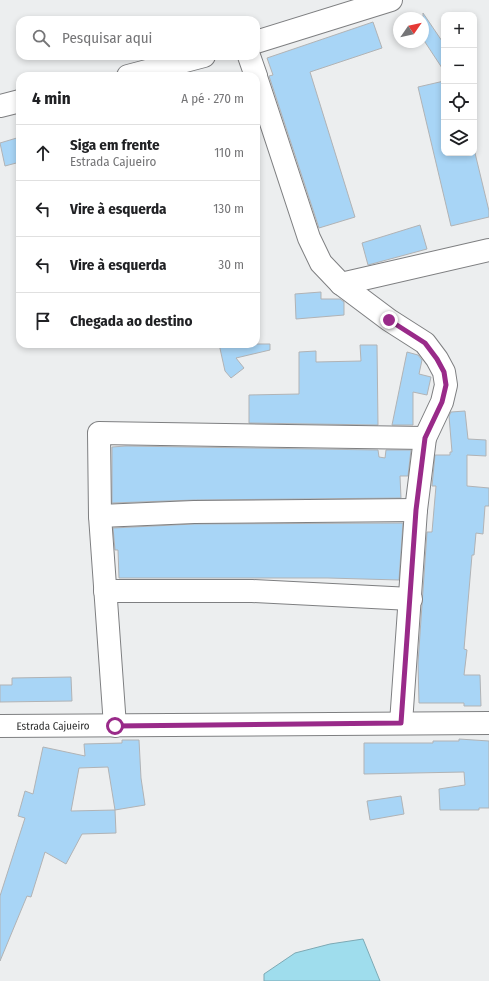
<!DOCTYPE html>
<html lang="pt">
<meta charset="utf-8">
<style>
:root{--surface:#fff;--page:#f2f2f2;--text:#202124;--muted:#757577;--line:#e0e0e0}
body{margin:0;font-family:"Fira Sans Condensed",sans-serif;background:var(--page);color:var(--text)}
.controls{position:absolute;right:12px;top:12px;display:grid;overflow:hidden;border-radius:8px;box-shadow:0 2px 6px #0003}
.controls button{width:36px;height:36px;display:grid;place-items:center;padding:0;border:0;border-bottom:1px solid var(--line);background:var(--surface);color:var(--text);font:20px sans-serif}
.compass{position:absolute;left:393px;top:12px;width:36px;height:36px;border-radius:50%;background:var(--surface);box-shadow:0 2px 6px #0003;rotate:56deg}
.stop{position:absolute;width:12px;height:12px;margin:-9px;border:3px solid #992a89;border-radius:50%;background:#fff}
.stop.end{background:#992a89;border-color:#fff;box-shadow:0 1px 4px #0008}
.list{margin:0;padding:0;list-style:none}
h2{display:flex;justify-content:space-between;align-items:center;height:52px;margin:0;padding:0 16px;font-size:17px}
h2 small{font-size:13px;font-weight:400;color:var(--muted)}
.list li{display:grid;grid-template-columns:26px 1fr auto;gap:12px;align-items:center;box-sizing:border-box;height:56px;padding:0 16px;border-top:1px solid var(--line)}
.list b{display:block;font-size:15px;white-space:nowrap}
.list p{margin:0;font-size:13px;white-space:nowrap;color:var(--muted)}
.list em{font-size:13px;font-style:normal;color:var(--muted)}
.icon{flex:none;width:22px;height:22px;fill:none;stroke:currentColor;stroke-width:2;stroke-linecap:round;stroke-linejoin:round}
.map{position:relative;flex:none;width:489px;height:981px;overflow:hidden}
.search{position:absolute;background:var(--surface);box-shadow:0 2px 6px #0003;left:16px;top:16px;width:244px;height:44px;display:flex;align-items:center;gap:10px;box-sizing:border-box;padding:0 14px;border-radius:12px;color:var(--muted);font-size:15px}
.panel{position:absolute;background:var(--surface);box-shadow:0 2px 6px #0003;left:16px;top:72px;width:244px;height:276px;border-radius:12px}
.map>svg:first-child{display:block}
.water{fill:#9fdded;stroke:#7da9b4}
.building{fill:#a8d5f6;stroke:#b1b3b5;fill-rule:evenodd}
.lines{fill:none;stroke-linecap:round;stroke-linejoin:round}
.minor-casing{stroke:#7e7f81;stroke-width:24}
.minor{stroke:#fff;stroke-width:22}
.route{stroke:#992a89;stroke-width:5}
.labels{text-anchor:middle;stroke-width:3.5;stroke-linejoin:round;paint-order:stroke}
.street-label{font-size:11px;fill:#2e2f2f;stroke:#f9fbfc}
</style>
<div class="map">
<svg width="489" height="981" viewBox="0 0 489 981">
<rect width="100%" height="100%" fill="#eceeef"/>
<polygon class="water" points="363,939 380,981 264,981 264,974 295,953 330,944"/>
<g class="building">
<polygon points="423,13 444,44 444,71 423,39"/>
<polygon points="373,22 382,48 310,72 355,217 319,228 269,76 273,75 267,58"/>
<polygon points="444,81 444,153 475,153 489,211 489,217 451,226 418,87"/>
<polygon points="20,137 20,162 5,166 0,143"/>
<polygon points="420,225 427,249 368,265 362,243"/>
<polygon points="321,292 321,299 340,299 344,302 344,315 296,319 295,294"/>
<polygon points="219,344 270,344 270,350 236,358 244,368 231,378 225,371"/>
<polygon points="360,345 377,345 378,425 249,423 249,395 299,394 299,352 316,351 316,362 361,361"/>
<polygon points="407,352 418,355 422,360 419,374 431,377 427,395 413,392 413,425 392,425"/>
<polygon points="465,411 468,439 486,440 486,456 467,455 467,486 489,488 489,506 485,506 483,534 476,533 474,555 472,555 464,649 467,650 464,675 480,675 481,706 464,706 464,703 419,703 418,663 427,532 432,532 436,486 432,486 435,455 450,455 450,452 452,452 449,416 451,412"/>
<polygon points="126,446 378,450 379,457 385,458 386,450 411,450 408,476 400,476 401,498 194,500 112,503 112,447"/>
<polygon points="403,523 399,580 328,578 119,578 118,550 115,550 113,528 194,524"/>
<polygon points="71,677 72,701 0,702 0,685 12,685 12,678"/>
<polygon points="459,739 489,741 489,808 479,808 479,810 440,810 439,789 465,785 464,772 364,774 364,743 433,743 433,741 459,741"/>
<path d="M122 740H139L141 778 145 805 115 810 116 833 82 834 66 864 45 852 31 897 27 896 0 961V896L25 818 18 816 25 791 33 794 43 747 85 756 84 744 122 743ZM108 767 115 810 71 811 79 768Z"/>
<polygon points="401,796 404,814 370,820 367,801"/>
</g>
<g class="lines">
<defs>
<g id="minor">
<polyline points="256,42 391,0"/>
<polyline points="249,56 256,76"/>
<polyline points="128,76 204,56"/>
<polyline points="256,77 309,238 321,263 341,284 389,320 425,343 437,359 444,372 446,385 442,402 425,438 416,510 401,723"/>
<polyline points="0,106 20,101"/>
<polyline points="341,284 489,250"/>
<polyline points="100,516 194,512 416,510"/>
<polyline points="105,591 252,591 411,599"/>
<path id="s1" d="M0 726 489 723"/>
<polyline points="115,726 100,516 99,433 425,438"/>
</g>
</defs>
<use href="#minor" class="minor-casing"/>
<use href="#minor" class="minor"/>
</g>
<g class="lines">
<polyline class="route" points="115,726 401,723 416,510 425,438 442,402 446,385 444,372 437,359 425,343 389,320"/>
</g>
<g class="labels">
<g class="street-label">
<text dy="4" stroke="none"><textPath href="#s1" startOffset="53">Estrada Cajueiro</textPath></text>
</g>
</g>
</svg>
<div class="controls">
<button>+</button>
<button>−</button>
<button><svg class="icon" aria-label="locate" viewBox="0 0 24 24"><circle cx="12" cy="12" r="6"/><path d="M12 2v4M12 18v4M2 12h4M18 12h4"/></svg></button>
<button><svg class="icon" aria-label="layers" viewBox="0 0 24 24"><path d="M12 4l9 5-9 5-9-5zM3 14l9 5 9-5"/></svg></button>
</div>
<svg class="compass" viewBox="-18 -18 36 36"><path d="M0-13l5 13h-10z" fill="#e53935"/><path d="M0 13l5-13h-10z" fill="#757577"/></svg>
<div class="stop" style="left:115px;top:726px"></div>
<div class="stop end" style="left:389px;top:320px"></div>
<div class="search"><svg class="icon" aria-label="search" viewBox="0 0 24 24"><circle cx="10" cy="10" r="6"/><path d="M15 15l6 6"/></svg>Pesquisar aqui</div>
<section class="panel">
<h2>4 min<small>A pé · 270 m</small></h2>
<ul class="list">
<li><svg class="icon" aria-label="ahead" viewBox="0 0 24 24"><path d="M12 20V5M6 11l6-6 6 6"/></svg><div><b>Siga em frente</b><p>Estrada Cajueiro</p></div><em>110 m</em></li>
<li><svg class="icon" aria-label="left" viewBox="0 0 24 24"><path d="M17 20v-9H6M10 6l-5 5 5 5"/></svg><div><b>Vire à esquerda</b></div><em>130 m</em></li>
<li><svg class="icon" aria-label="left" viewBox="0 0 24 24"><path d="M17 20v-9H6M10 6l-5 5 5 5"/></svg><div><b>Vire à esquerda</b></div><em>30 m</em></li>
<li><svg class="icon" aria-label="arrive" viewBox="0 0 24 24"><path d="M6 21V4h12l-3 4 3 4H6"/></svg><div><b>Chegada ao destino</b></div></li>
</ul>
</section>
</div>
